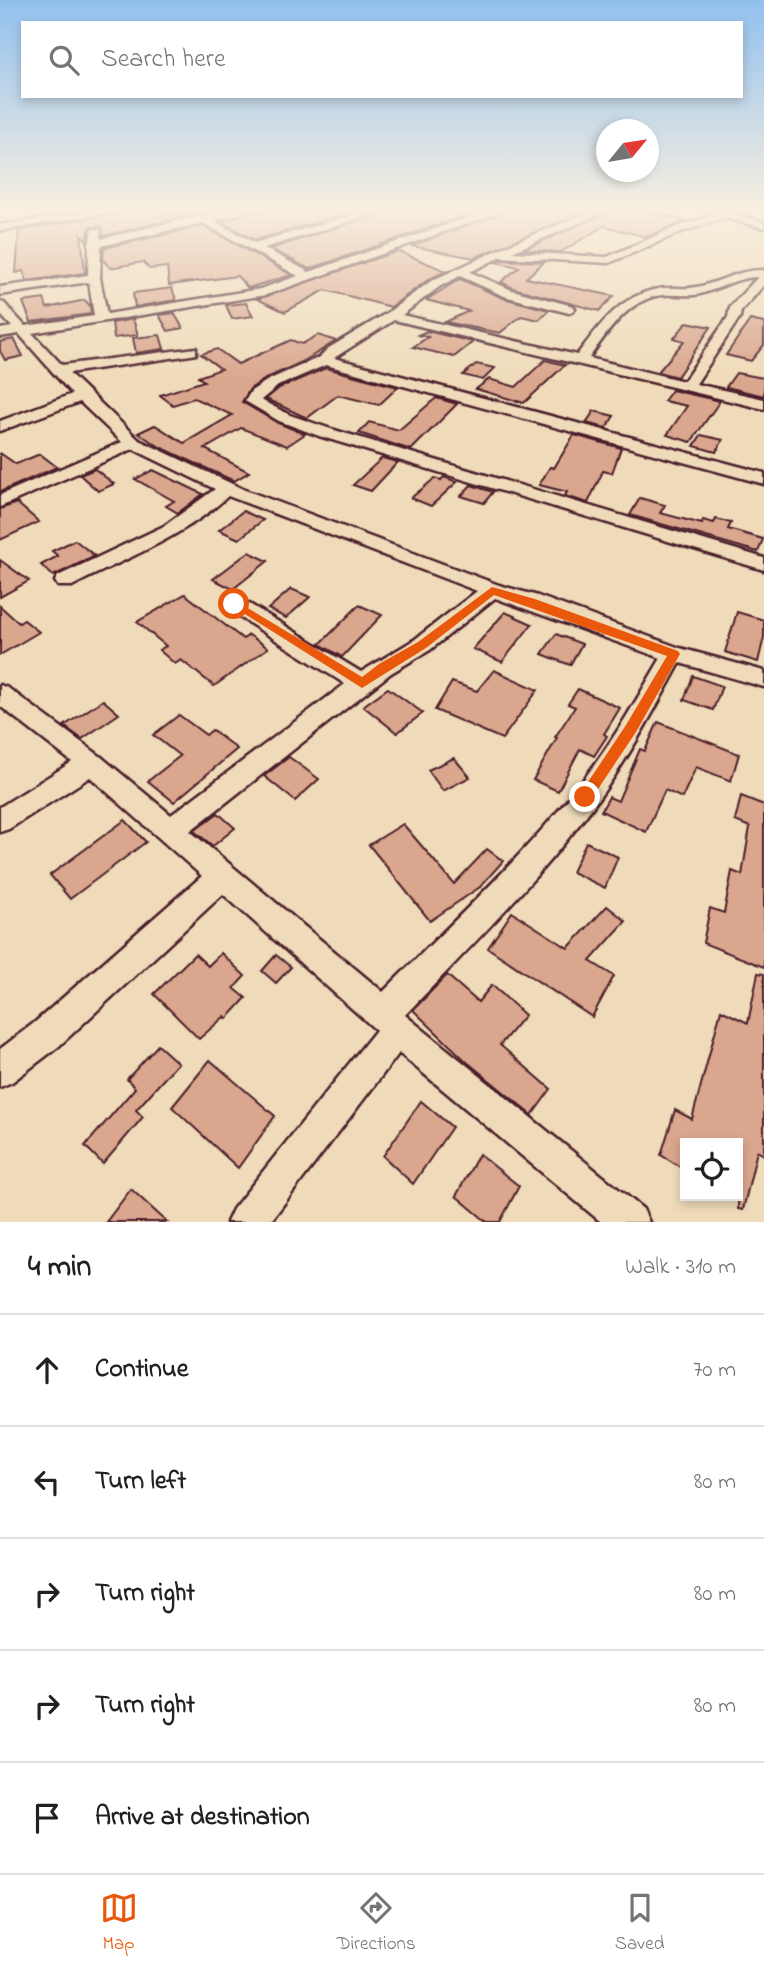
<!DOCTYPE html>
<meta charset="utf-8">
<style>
:root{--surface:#fff;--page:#f2f2f2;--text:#202124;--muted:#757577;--line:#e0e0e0;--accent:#ea580c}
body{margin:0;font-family:"Indie Flower",sans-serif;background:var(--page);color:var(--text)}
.controls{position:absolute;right:21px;bottom:21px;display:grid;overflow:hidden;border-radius:0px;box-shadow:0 4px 10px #0003}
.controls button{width:63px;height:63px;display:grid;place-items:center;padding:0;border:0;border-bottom:2px solid var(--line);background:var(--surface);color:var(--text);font:35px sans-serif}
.compass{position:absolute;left:596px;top:119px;width:63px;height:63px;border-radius:50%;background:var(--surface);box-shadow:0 4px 10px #0003;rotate:60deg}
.stop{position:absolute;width:21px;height:21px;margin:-16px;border:5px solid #ea580c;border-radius:50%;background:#fff}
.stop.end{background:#ea580c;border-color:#fff;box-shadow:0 2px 7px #0008}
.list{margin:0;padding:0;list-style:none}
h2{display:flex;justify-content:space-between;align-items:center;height:91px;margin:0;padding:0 28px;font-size:30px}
h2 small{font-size:23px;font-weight:400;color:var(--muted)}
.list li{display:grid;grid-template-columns:46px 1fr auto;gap:21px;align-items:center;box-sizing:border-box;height:112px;padding:0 28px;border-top:2px solid var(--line)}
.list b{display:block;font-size:26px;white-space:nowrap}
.list em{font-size:23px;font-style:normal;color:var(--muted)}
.icon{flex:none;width:38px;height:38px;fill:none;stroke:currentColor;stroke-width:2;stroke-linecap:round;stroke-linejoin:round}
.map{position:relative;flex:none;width:764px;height:1222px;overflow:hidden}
.search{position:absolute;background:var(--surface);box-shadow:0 4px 10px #0003;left:21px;right:21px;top:21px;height:77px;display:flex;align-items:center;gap:18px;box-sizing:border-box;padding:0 24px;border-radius:0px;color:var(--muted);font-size:26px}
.sheet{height:651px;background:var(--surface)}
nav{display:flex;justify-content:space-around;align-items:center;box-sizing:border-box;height:98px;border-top:2px solid var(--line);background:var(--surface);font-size:19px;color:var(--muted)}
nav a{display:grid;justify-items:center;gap:4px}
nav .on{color:var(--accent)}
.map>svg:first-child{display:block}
.building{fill:#daa68d;stroke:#4a1f2b;stroke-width:2}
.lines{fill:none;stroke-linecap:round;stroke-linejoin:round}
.minor-casing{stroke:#4a1f2b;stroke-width:5}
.minor{fill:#efdbb9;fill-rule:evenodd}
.route{fill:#ea580c}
</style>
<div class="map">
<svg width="764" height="1222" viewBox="0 0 764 1222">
<rect width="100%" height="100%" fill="#efdbb9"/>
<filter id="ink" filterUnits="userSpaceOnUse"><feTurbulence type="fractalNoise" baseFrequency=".0143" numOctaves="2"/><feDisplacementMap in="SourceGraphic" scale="14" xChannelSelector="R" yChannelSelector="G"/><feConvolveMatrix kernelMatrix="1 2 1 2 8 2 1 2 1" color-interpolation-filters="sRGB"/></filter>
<g filter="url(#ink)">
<g class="building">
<polygon points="129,211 161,211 168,215 208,211 103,236 102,227 90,227 87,241 81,234 85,273 27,281 23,271 16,273 19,230"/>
<polygon points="251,211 356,211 255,240 221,222"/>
<polygon points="386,211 478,211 309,269 271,249"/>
<polygon points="505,211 566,211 576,215 474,258 411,246"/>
<polygon points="609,211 649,211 686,221 646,237 604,226 561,252 523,250"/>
<polygon points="203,226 292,275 248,288 237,276 169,285 167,267 149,269 143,262 110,268 103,260 104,248"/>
<polygon points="398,251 446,271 429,279 391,307 325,290 285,312 257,299"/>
<polygon points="501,260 544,262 526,278 614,296 599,311 513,288 501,282 519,267 495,262"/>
<polygon points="460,279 503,298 549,310 539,320 521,316 500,333 445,322 469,311 426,300"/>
<polygon points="172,288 176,300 135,307 133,293"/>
<polygon points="44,299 47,308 85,300 90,306 91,314 31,322 23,302"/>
<polygon points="246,303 253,316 232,319 226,305"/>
<polygon points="174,313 183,328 168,331 159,315"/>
<polygon points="133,319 138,335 114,338 112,323"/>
<polygon points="750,320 764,323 764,345 751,361 726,355"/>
<polygon points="687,322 711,327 677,377 658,372 684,341 674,338"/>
<polygon points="427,331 473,342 454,357 413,347 428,337 418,335"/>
<polygon points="160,335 164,349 136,353 133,338"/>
<polygon points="318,335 336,341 304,361 267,378 250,389 242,402 278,423 305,434 287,446 241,428 205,449 249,472 234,481 160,447 138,433 155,425 184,443 232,415 194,398 173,405 160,395 204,381 198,377 221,369 201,354 217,349 238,364 291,340 302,344"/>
<polygon points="14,339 23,356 5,360 0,351 0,342"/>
<polygon points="545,360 565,365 524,403 476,389 489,379 516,387"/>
<polygon points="476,364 495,368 483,380 463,375"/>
<polygon points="326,368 363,378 398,387 379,405 338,395 307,418 266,399 279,388"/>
<polygon points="736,373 764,378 764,396 726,387"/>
<polygon points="672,390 720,401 691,442 667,435 687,406 664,401"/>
<polygon points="436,398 457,404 411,450 359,433 369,422 399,430"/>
<polygon points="594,411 614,416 606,428 586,423"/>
<polygon points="574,435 621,448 612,473 603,471 588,503 565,496 567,492 539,485 550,467 554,468"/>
<polygon points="701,435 723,440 716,452 694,446"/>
<polygon points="0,453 16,464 40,454 57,467 0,492"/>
<polygon points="382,458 398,462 371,491 353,485"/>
<polygon points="95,469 114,484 98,491 80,475"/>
<polygon points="153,470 203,494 178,513 166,506 174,501 135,479"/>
<polygon points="444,477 457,482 431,506 411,498 435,478 441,480"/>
<polygon points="471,485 493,492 484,503 461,496"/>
<polygon points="640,498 665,505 660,513 702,524 703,520 714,523 716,519 731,523 728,529 763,539 758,552 630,515"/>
<polygon points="17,503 39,522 0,540 0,509"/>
<polygon points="243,511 263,520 239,539 219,530"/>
<polygon points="75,540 95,556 53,576 41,565 58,556 52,551"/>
<polygon points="249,552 268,561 233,589 213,579"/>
<polygon points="0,560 29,581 0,597"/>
<polygon points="291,589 310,597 286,618 268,609"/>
<polygon points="185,594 243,639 249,635 268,648 214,686 181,660 175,664 159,650 166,646 137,622"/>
<polygon points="359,605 382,615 342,657 320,644"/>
<polygon points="0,606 19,623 24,620 39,632 0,655"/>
<polygon points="505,612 532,624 502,662 473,649"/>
<polygon points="737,612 764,620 764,637 758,662 725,652"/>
<polygon points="556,634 582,644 570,665 542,654"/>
<polygon points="494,670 538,690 502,739 435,710 452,682 477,691"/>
<polygon points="693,676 722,686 713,710 684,700"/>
<polygon points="388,688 423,713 397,733 363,706"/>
<polygon points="578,689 620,708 604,734 607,736 594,756 580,749 558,791 533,780 557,738 555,737 575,707 568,704"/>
<polygon points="103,700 119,714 82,739 64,726"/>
<polygon points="179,715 206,735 212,730 237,749 174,802 148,781 180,756 153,735"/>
<polygon points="658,722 739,754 731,781 696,767 682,798 665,790 646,832 601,811 609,797 618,801 640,749 645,751"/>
<polygon points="289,757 319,779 295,801 264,776"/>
<polygon points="454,758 470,777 443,791 428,770"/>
<polygon points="741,796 764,805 764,967 703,943 710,908 724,913 732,871 742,875 750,827 735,821"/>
<polygon points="218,813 235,828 213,846 194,831"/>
<polygon points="125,820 146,842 70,899 50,875"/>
<polygon points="403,824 454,884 487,849 503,861 480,887 430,921 369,845"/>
<polygon points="586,842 618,857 605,888 572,872"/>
<polygon points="607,906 626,921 590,961 614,976 592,1017 488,948 512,912 568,948"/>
<polygon points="221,953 245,976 234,988 246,998 227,1019 225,1016 199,1039 154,994 195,954 208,966"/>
<polygon points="276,955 291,967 276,983 262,971"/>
<polygon points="758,973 764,974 764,1155 757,1151 743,1210 738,1209 738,1143 685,1143 685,1170 661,1155 675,1110 692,1119 721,1010 748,1023"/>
<polygon points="447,975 478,1002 492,985 525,1015 500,1045 551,1089 532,1115 467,1062 413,1010"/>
<polygon points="158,1045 178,1063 136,1110 143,1117 103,1164 85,1146 135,1088 127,1079"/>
<polygon points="210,1060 275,1116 238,1168 172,1107"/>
<polygon points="421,1101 452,1127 413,1184 383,1156"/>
<polygon points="479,1154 519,1186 500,1222 487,1222 456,1196"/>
<polygon points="131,1189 167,1222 106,1222"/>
</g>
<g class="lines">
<defs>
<g id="minor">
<polygon points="92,211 121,211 0,231 0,225"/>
<path d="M228 211H249L214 221 255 243 367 211H384L264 248 309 272 487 211H503L266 295 32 333 62 365 196 348V354L191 355 69 373 139 440 245 490 499 585 538 596 680 648 764 671V687L680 663C657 705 634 748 607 787 549 870 474 942 405 1015L643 1209 649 1222H601L399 1053 270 1222H227L233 1209 376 1030 223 894 58 1047 12 1082 0 1087V1049L34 1023 202 876 90 777 9 829 0 832V807L72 762 0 706V685L8 688 100 756 171 815 345 684 227 609 224 604 227 599H241L361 672 414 640 477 591 228 496C184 537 126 558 72 586H58L55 581 58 576 164 526 215 489 133 449 0 507V495L122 442 80 402 0 431V421L72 394 19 334 0 337V329L12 327 0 314V302L4 303 25 326 94 316 89 282 0 295V287L88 275 89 244 92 229H100L101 239 202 215ZM203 223 298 276 260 289 107 314 100 278 101 246ZM495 598 661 658C638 697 615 738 587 775 527 854 452 922 383 992L190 831 391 673 430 650Z"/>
<path d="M592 211H607L512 252 607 257 674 228 713 215 706 211 724 212 764 222V228L724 218 682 232 609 263 500 257 470 272 512 290 573 306 575 309 569 313 504 296 460 276 439 287 402 315 577 355C599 326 619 296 658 289 671 286 684 290 696 287 720 283 738 269 764 270V285L741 311 740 317 696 384 764 399V409L394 320 334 358 764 473V484L326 365 278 386 261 400 290 415 331 429 764 558V570L319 436 279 421 245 401 251 391 268 380 320 357 327 349 387 313 431 281 513 243ZM758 277 730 307 728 317 684 381 589 358C607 333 628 299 662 295 675 294 688 297 700 294 720 289 737 277 758 277Z"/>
</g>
</defs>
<use href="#minor" class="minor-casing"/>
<use href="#minor" class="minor"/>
</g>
</g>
<linearGradient id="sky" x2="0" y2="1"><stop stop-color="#91c0ee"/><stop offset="0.55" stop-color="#f8efe0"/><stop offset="1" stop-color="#f8efe0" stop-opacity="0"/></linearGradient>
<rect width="764" height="382" fill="url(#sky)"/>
<polygon class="route" points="492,587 535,599 678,651 680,654 636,732 590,801 585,803 578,797 626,725 667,656 494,595 426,648 362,688 229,604 234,601 238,602 362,677 379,664 418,642"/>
</svg>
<div class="controls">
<button><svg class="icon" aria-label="locate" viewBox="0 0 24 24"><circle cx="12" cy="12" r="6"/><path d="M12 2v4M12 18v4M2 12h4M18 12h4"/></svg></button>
</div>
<svg class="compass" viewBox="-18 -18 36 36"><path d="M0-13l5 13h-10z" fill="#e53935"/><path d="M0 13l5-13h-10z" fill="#757577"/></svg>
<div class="stop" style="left:234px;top:604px"></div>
<div class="stop end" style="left:585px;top:797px"></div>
<div class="search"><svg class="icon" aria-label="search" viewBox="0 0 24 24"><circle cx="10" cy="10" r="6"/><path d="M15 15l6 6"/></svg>Search here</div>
</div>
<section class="sheet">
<h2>4 min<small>Walk · 310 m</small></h2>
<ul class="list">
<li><svg class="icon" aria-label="ahead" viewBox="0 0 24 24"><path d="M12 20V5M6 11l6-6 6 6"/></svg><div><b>Continue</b></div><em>70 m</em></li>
<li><svg class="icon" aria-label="left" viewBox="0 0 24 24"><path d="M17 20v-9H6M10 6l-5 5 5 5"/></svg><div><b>Turn left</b></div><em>80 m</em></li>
<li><svg class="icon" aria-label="right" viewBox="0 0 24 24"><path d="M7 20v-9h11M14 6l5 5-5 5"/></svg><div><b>Turn right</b></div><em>80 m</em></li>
<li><svg class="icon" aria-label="right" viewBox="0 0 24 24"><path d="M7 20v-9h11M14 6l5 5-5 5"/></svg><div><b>Turn right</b></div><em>80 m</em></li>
<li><svg class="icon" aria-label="arrive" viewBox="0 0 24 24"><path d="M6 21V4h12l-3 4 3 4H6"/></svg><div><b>Arrive at destination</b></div></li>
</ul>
</section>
<nav>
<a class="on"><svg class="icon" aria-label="map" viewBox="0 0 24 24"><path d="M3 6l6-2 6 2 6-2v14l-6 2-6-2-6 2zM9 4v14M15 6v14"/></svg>Map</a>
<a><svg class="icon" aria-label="directions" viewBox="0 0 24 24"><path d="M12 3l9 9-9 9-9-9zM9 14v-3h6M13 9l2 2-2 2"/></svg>Directions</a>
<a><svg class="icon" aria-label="saved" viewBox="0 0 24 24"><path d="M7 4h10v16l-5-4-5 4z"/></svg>Saved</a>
</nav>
